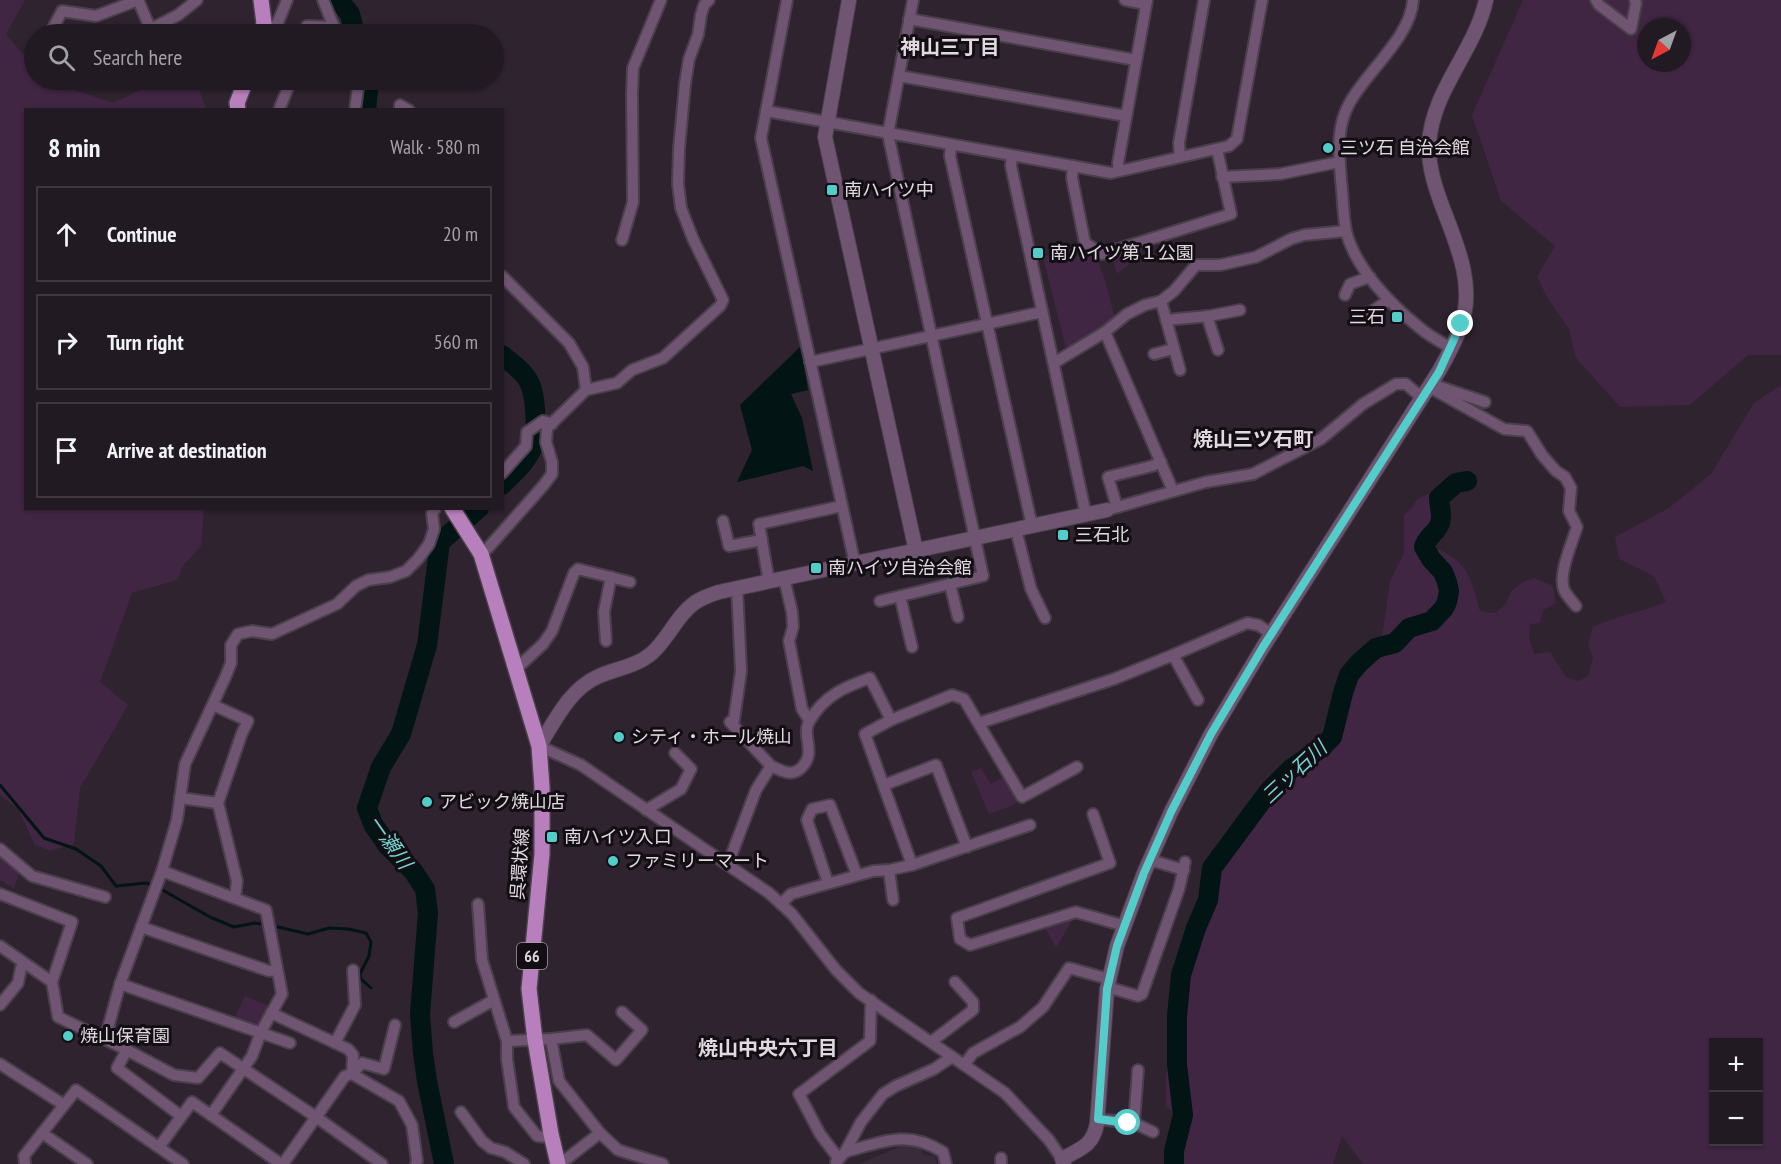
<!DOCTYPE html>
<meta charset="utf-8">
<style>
:root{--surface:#221a23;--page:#2e2730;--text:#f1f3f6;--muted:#a2a1a6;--line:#3f3841}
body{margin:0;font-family:"PT Sans Narrow","Noto Sans JP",sans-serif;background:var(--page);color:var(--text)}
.controls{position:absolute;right:18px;bottom:18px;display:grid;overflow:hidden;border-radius:0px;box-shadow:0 2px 4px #0004}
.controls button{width:54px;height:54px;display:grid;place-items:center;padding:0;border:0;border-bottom:2px solid var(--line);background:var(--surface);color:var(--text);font:30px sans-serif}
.compass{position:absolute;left:1637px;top:18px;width:54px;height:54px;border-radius:50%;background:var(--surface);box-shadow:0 2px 4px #0004;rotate:221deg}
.stop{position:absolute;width:18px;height:18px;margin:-14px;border:4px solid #53cdca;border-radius:50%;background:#fff}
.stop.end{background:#53cdca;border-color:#fff;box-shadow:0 2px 6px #0008}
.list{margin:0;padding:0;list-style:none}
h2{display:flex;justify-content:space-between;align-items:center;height:78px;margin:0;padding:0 24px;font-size:26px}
h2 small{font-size:20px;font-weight:400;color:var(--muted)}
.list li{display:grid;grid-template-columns:39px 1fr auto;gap:18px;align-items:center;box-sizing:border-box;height:96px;margin:0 12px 12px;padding:0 12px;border:2px solid var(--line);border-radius:0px}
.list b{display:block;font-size:22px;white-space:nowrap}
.list em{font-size:20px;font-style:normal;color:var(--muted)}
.icon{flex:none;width:33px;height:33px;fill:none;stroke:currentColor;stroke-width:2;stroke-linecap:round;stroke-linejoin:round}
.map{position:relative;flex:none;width:1781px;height:1164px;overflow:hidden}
.search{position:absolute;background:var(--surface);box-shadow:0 2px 4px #0004;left:24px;top:24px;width:480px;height:66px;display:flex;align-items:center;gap:15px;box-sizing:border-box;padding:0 21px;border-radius:33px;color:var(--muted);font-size:22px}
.panel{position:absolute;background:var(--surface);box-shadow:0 2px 4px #0004;left:24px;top:108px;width:480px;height:402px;border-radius:0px}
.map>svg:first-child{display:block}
.built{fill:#3a2b3b}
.green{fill:#412643;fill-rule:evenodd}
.water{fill:#021414}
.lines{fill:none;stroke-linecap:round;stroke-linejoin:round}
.stream{stroke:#021414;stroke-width:3}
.river{stroke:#021414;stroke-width:20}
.minor-casing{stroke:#4a404b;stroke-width:14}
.tertiary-casing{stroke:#4a404b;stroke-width:16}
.primary-casing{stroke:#4a404b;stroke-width:18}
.minor{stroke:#705572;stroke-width:10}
.tertiary{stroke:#705572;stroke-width:14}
.primary{stroke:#b780bc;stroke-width:15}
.route{stroke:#53cdca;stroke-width:8}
.poi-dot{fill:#53cdca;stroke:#130e13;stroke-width:2}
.labels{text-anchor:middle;stroke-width:6;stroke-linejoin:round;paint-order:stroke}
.shield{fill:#130e13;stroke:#a29ca2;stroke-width:1.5}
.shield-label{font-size:16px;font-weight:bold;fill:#e0d9e0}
.poi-label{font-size:18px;fill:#e0d9e0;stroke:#130e13;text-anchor:start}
.street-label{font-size:18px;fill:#e0d9e0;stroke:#130e13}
.neighbourhood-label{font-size:20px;font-weight:bold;fill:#e0d9e0;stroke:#130e13}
.water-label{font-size:20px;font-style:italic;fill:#72d6d3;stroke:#130e13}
</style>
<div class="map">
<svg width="1781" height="1164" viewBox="0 0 1781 1164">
<rect width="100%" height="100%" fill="#2e232f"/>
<polygon class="built" points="904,1145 920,1148 924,1155 935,1156 937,1164 858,1164"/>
<g class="green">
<polygon points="0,0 25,0 6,34 34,68 34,80 45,80 113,103 161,80 196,80 206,109 26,110 26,508 204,509 201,546 183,566 177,580 132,593 100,682 128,705 80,788 74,844 50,851 35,845 18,809 0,795"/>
<path d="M1523 0H1781V355H1748L1690 405 1620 407 1576 358 1569 329 1548 299 1537 277 1555 246 1501 201 1472 115ZM1646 27H1682V63H1646Z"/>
<polygon points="1141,242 1142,255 1117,274 1110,252"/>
<path d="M1085 243C1101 253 1111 304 1116 323L1068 356 1043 257Z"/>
<path d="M1781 385V1164H1363L1342 1136 1333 1164H1177L1174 1111 1166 1107V1074L1190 955 1206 909 1219 863 1271 794 1306 763 1319 754 1329 750 1336 737 1340 714 1352 681 1366 665 1380 652 1390 581 1404 553V515L1411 509 1417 499 1442 488 1436 505 1437 521 1423 542C1434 551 1435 547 1444 552 1471 566 1472 584 1480 611L1495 613 1505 605 1511 591 1523 582 1534 578 1553 586 1556 603 1543 610 1540 623 1530 624 1529 637 1534 654 1550 652 1566 677 1578 681 1588 676 1593 658 1588 645 1593 627C1616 616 1642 612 1666 602L1654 576 1619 559 1615 537 1669 508 1711 474 1754 403ZM1714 1042H1758V1142H1714Z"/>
<polygon points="981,768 991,784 1006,775 1019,798 1014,805 989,814 971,772"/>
<polygon points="0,852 20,870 14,889 0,880"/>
<polygon points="1075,915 1056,948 1044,926"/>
<polygon points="245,996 274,1008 261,1032 232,1023"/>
</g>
<polygon class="water" points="801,346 808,390 791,394 802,418 813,471 803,466 737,482 752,450 740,405"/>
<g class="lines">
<g class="stream">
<polyline points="0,785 44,838 76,849 101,866 116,886 146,883 152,885"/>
<polyline points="159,888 210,917 234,927 255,923 260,924"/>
<polyline points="278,927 308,934 329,928 348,929 366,933 371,942 369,956 360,974 361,979 371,988"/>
</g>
<g class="river">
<polyline points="339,0 350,14 355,34"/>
<polyline points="366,110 369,80"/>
<path d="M502 355C511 363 524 371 529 382 536 395 538 434 532 448 527 462 513 473 502 485"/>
<polyline points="444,1164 427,1081 423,1053 420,1014 428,913 425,889 413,871 388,846 373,824 367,808 381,767 401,734 427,645 440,542 479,508"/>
<path d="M1174 1164V1151L1183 1115 1177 1065V1016L1181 975 1196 928 1208 900 1212 868 1269 791 1291 769 1321 748 1332 737 1343 693 1349 675 1359 663 1376 648 1395 643 1409 628 1432 621 1444 608 1447 602 1449 591 1447 582 1443 572 1431 559 1424 547C1426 537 1437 533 1440 523 1443 514 1439 507 1439 498L1456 483 1467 481"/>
</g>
<defs>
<g id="minor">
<polyline points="323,0 337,34"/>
<polyline points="787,0 761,138 855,564"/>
<polyline points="1125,0 1146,4"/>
<path d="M1413 0C1411 37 1366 72 1349 104 1336 128 1339 154 1341 180 1343 197 1343 215 1346 231 1355 268 1391 305 1420 328 1429 336 1441 342 1451 348"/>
<polyline points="1596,0 1599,5 1631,29 1636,3 1635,0"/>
<polyline points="909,19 1136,60"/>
<polyline points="55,34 51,32 62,11 96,16 138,0 151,30"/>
<polyline points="141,34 178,15 197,0"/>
<polyline points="269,34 278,22 287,0"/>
<polyline points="306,34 307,26 334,27"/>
<polyline points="899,76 1126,116"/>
<polyline points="279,110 291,80"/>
<polyline points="355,110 359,80"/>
<polyline points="400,110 400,105 409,110"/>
<polyline points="766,111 1111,173 1229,146 1237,139 1262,0"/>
<polyline points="951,145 950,156 1032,526"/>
<polyline points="1012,156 1011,166 1086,515"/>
<polyline points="1180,157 1179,143 1204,0"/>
<polyline points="1073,166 1072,178 1085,243 1102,254 1231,214 1217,149"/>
<polyline points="1119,171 1118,163 1147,0"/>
<polyline points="1222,177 1280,174 1339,162"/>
<polyline points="622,240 633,202 632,94 633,68 661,0"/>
<polyline points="502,276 569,343 583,367 586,390"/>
<polyline points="1345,295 1350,284 1370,277"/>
<polyline points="1161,301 1180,370"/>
<polyline points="1207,316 1218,350"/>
<polyline points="1365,316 1389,300"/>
<polyline points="1166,320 1209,316 1240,310"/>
<polyline points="1105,332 1173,491"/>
<polyline points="1154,354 1173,349"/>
<polyline points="810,362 1042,312"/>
<polyline points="1054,363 1105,332 1127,314 1145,305 1161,301 1174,291 1196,265 1220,265 1256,257 1291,239 1304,235 1346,231"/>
<path d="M1429 387 1504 429 1527 431 1542 455 1556 471 1565 477 1571 488 1569 511 1577 527C1572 543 1558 574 1564 590 1567 596 1572 601 1576 606"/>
<polyline points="1440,387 1485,402"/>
<polyline points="502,473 526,446 527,432 543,421 552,424"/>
<polyline points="1117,507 1108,477 1152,466 1161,462"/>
<polyline points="1107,510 1206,482 1253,474 1321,439 1363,404 1396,384 1406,384 1422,398"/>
<polyline points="723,521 729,546 762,540"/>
<polyline points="1016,530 1031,589 1045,618"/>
<polyline points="481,554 488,548 543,486 552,474 552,462 546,442 547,428 586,390 617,383 632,370 663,358 720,306 723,300 693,239 681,208 678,184 679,149 685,84 689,59 698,35 701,15 704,5 709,0"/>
<polyline points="784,578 792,612 793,627 789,641 802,709 809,720"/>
<polyline points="769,582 759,524 842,506"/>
<polyline points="950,584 958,617"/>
<polyline points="737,588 741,671 734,720 730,722 771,766"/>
<polyline points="900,596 912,647"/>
<polyline points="880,601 983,576 888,134 913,0"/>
<polyline points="606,641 604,612 611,577"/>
<polyline points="1173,655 1198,700"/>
<polyline points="516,669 543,644 552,631 574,573 578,569 630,582"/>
<polyline points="213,705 248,721 242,733 218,803 237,881 235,898"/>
<polyline points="979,723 1114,679 1173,655 1247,623 1258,625 1272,634"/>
<polyline points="539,746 581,765 769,893 792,914 836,970 859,993 1005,1093 1049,1140 1062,1159"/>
<polyline points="884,785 936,765 967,847"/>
<polyline points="180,798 218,803"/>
<polyline points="646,810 681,789 691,769 675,753"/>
<polyline points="1093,814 1110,863 957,918 960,939 970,945 1076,912 1125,926"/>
<polyline points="0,849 32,876 105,897"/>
<polyline points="1150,860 1184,870"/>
<path d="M728 864 756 790 771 766C782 771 792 777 801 768 818 752 800 736 810 720 825 695 845 687 870 678L891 720"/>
<polyline points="912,865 865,734 891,720 952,695 964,699 1022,797 1077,767"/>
<polyline points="889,870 893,900"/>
<polyline points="162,871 266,910 282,994 261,1032 252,1056 211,1115"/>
<polyline points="828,883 807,820 812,809 830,805 857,875"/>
<polyline points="0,894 72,922 52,982"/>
<polyline points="478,904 482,960 507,1041 507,1059 514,1107 537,1136 546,1137 551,1134"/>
<polyline points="781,904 791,894 873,871 889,870 912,865 1030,825"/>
<polyline points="141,927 269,971 277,970"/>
<polyline points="0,946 52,982 58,1017 121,1047 174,1075 198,1078 220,1053 316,1117 382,1164"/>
<polyline points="120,984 290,1043"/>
<polyline points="1107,987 1138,996 1142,994 1179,889 1185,862"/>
<polyline points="0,1005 18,983 21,968 24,964"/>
<polyline points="271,1013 348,1049 353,1055 352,1074"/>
<polyline points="454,1022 494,1000"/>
<polyline points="105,1039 120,984 162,871 177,820 185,764 225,678 231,663 231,645 238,634 252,631 272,634 337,604 356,586 368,580 390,577 406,571 418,559 429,544 434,529 432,513 436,508"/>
<polyline points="551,1039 559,1081 600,1133 618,1150 663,1164"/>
<polyline points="507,1041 551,1039 587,1035 616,1060 642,1030 622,1012"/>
<polyline points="931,1042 973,1010 973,1002 955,982"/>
<polyline points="335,1043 355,1005 353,970"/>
<polyline points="127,1050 117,1068 181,1116"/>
<polyline points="0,1064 64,1105"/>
<polyline points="964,1065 973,1053 1020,1027 1043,1007 1069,968 1109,979"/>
<polyline points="352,1074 362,1063 384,1069 395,1025"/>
<polyline points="461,1112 482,1141 491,1148 505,1152 524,1164"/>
<polyline points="1098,1119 1134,1123 1153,1132"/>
<polyline points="1134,1123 1138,1070"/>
<polyline points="42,1133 87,1164"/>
<polyline points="159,1147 192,1102 281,1164"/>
<path d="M845 1152C882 1142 907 1129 943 1152L946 1164"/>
<polyline points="1001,1158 1001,1164"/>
<polyline points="839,1159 820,1134 799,1094 870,1041 871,1000"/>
<polyline points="836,1162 845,1152 861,1122 883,1094 896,1086 934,1069 952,1057"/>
<polyline points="25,1164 24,1156 76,1090 183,1164"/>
<polyline points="283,1164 345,1076 352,1074 399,1101 412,1125 417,1161 416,1164"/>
<polyline points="560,1164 600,1133"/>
</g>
<g id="tertiary">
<polyline points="849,0 825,137 916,551"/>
<path d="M539 746C555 721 569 690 597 677 616 668 636 667 652 653 670 637 679 610 701 599 707 596 713 594 719 592L1107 510"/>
<path d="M1064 1164 1062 1159C1081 1148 1092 1147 1097 1124L1107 989 1117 946 1144 873 1171 812 1211 734 1263 647 1439 371C1447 357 1455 342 1461 326 1475 287 1458 247 1444 211 1436 190 1428 167 1429 144 1432 90 1475 51 1486 0"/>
</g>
<g id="primary">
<polyline points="261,34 264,23 261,0"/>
<polyline points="238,110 237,103 246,80"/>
<polyline points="452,508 481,554 539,746 542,787 542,854 529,989 535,1040 551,1134 558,1164"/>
</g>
</defs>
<use href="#minor" class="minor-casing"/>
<use href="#tertiary" class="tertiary-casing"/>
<use href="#primary" class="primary-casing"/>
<use href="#minor" class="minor"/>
<use href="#tertiary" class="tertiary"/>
<use href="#primary" class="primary"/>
</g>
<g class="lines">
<polyline class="route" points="1128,1123 1098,1119 1107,989 1117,946 1144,873 1171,812 1211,734 1263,647 1439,372 1461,324"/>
</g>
<g class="poi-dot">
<circle cx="1328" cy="148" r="6"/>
<rect x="826" y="184" width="12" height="12" rx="3"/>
<rect x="1032" y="247" width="12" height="12" rx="3"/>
<rect x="1391" y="311" width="12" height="12" rx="3"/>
<rect x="1057" y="529" width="12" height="12" rx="3"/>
<rect x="810" y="562" width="12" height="12" rx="3"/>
<circle cx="619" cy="737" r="6"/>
<circle cx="427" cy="802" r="6"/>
<rect x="546" y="831" width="12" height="12" rx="3"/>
<circle cx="613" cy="861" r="6"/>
<circle cx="68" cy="1036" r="6"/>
</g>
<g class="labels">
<rect class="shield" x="517" y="943" width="30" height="26" rx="4.5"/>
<g class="shield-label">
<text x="532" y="962">66</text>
</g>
<g class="poi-label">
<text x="1340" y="154">三ツ石 自治会館</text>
<text x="844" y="196">南ハイツ中</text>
<text x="1050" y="259">南ハイツ第１公園</text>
<text x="1385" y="323" text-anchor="end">三石</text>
<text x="1075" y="541">三石北</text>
<text x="828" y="574">南ハイツ自治会館</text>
<text x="631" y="743">シティ・ホール焼山</text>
<text x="439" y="808">アビック焼山店</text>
<text x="564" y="843">南ハイツ入口</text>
<text x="625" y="867">ファミリーマート</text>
<text x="80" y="1042">焼山保育園</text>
</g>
<g class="street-label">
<text transform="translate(520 864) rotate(-86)" y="6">呉環状線</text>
</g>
<g class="neighbourhood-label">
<text x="950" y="54">神山三丁目</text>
<text x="1253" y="446">焼山三ツ石町</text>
<text x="768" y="1055">焼山中央六丁目</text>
</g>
<g class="water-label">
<text transform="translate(1294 772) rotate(-43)" y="7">三ッ石川</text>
<text transform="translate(390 842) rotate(55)" y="7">一瀬川</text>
</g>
</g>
</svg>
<div class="controls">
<button>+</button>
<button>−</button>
</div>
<svg class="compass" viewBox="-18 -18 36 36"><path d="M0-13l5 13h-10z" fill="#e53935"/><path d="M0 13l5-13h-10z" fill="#a2a1a6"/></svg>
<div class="stop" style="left:1128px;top:1123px"></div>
<div class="stop end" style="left:1461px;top:324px"></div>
<div class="search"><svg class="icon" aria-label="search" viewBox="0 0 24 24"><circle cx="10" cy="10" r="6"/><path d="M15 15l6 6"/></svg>Search here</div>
<section class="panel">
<h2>8 min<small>Walk · 580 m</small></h2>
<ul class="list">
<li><svg class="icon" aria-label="ahead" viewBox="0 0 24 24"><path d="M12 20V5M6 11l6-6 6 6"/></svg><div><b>Continue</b></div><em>20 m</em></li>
<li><svg class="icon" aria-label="right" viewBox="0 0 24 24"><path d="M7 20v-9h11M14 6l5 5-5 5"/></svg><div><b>Turn right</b></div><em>560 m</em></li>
<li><svg class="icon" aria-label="arrive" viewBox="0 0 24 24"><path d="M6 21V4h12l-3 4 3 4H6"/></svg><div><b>Arrive at destination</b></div></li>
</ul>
</section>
</div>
